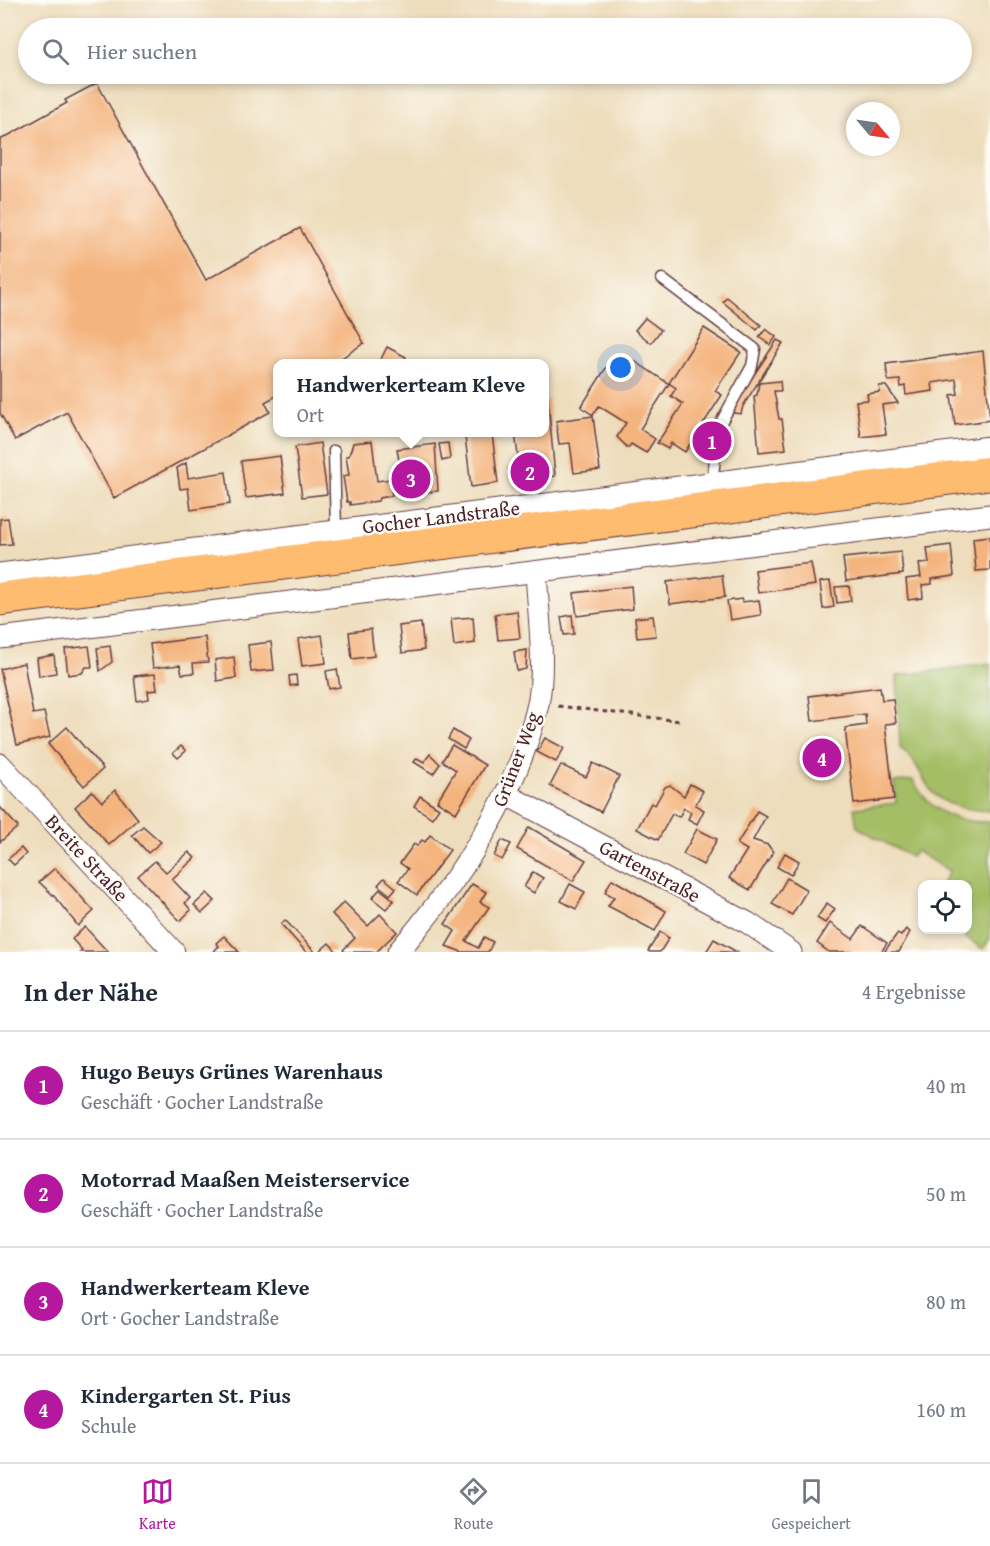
<!DOCTYPE html>
<html lang="de">
<meta charset="utf-8">
<style>
:root{--surface:#fff;--page:#f6f6f7;--text:#1f2937;--muted:#747a83;--line:#e0e1e3;--accent:#b5179e}
body{margin:0;font-family:"Gentium Book Plus",serif;background:var(--page);color:var(--text)}
.controls{position:absolute;right:18px;bottom:18px;display:grid;overflow:hidden;border-radius:12px;box-shadow:0 3px 9px #0003}
.controls button{width:54px;height:54px;display:grid;place-items:center;padding:0;border:0;border-bottom:2px solid var(--line);background:var(--surface);color:var(--text);font:30px sans-serif}
.compass{position:absolute;left:846px;top:102px;width:54px;height:54px;border-radius:50%;background:var(--surface);box-shadow:0 3px 9px #0003;rotate:119deg}
.you{position:absolute;left:621px;top:368px;width:21px;height:21px;margin:-15px;border:4px solid #fff;border-radius:50%;background:#1a73e8;box-shadow:0 0 0 9px #1a73e833}
.badge{display:grid;place-items:center;width:39px;height:39px;border-radius:50%;background:var(--accent);color:#fff;font-size:20px;font-weight:700}
.pin{position:absolute;translate:-50% -50%;border:3px solid #fff;box-shadow:0 2px 6px #0006}
.popup{position:absolute;left:273px;top:359px;width:276px;height:78px;box-sizing:border-box;display:grid;place-content:center;border-radius:12px;background:var(--surface);filter:drop-shadow(0 2px 4px #0005);font-size:20px;white-space:nowrap;color:var(--muted)}
.popup b{font-size:22px;color:var(--text)}
.popup::after{content:'';position:absolute;left:50%;top:100%;margin-left:-12px;border:12px solid transparent;border-top-color:var(--surface)}
.list{margin:0;padding:0;list-style:none}
h2{display:flex;justify-content:space-between;align-items:center;height:78px;margin:0;padding:0 24px;font-size:26px}
h2 small{font-size:20px;font-weight:400;color:var(--muted)}
.list li{display:grid;grid-template-columns:39px 1fr auto;gap:18px;align-items:center;box-sizing:border-box;height:108px;padding:0 24px;border-top:2px solid var(--line)}
.list b{display:block;font-size:22px;white-space:nowrap}
.list p{margin:0;font-size:20px;white-space:nowrap;color:var(--muted)}
.list em{font-size:20px;font-style:normal;color:var(--muted)}
.icon{flex:none;width:33px;height:33px;fill:none;stroke:currentColor;stroke-width:2;stroke-linecap:round;stroke-linejoin:round}
.map{position:relative;flex:none;width:990px;height:952px;overflow:hidden}
.search{position:absolute;background:var(--surface);box-shadow:0 3px 9px #0003;left:18px;right:18px;top:18px;height:66px;display:flex;align-items:center;gap:15px;box-sizing:border-box;padding:0 21px;border-radius:33px;color:var(--muted);font-size:22px}
.sheet{height:510px;background:var(--surface)}
nav{display:flex;justify-content:space-around;align-items:center;box-sizing:border-box;height:84px;border-top:2px solid var(--line);background:var(--surface);font-size:16px;color:var(--muted)}
nav a{display:grid;justify-items:center;gap:3px}
nav .on{color:var(--accent)}
.map>svg:first-child{display:block}
.green{fill:#a4be65;stroke:#776e48;stroke-width:1.5}
.building{fill:#f4b47e}
.lines{fill:none;stroke-linecap:round;stroke-linejoin:round}
.service-casing{stroke:#633c41;stroke-width:13}
.minor-casing{stroke:#633c41;stroke-width:23}
.primary-casing{stroke:#633c41;stroke-width:35}
.path{stroke:#633c41;stroke-width:3;stroke-dasharray:4.5 4.5;stroke-linecap:butt}
.service{stroke:#fff;stroke-width:10}
.minor{stroke:#fff;stroke-width:21}
.primary{stroke:#fdbc6f;stroke-width:33}
.labels{text-anchor:middle;stroke-width:5;stroke-linejoin:round;paint-order:stroke}
.street-label{font-size:20px;fill:#4a1f2b;stroke:#fdfcf7}
</style>
<div class="map">
<svg width="990" height="952" viewBox="0 0 990 952">
<rect width="100%" height="100%" fill="#fdfcf7"/>
<filter id="ink" filterUnits="userSpaceOnUse"><feTurbulence type="fractalNoise" baseFrequency=".0167" numOctaves="2"/><feDisplacementMap in="SourceGraphic" scale="12" xChannelSelector="R" yChannelSelector="G"/><feConvolveMatrix kernelMatrix="1 2 1 2 8 2 1 2 1" color-interpolation-filters="sRGB"/></filter>
<filter id="wash" filterUnits="userSpaceOnUse"><feTurbulence type="fractalNoise" baseFrequency=".008" numOctaves="4" result="noise"/><feDisplacementMap in="SourceGraphic" scale="24" xChannelSelector="R" yChannelSelector="G"/><feGaussianBlur stdDeviation="1.35" result="paint"/><feColorMatrix in="noise" values="0 0 0 0 0 0 0 0 0 0 0 0 0 0 0 0 0 1.4 0 .05"/><feComposite in="paint" operator="in"/></filter>
<g filter="url(#wash)">
<rect width="100%" height="100%" fill="#eeddbc"/>
<g class="green">
<path d="M990 663V811C970 810 943 807 930 789 919 774 917 759 900 748L897 676Z"/>
<path d="M913 780C930 812 954 823 990 822V939L983 949 955 930H968V885L942 884 949 871 916 851 911 857 857 827 854 808 896 803 894 782Z"/>
</g>
<g id="blocks">
<g class="building">
<polygon points="97,83 206,280 300,228 364,343 334,363 278,363 278,395 265,402 270,412 114,498 67,412 15,440 0,413 0,140 67,103 65,100"/>
<polygon points="727,297 761,325 757,330 723,302"/>
<polygon points="645,318 661,330 651,343 635,330"/>
<polygon points="704,328 741,352 715,391 722,395 685,452 671,443 668,449 657,443 683,404 671,396 676,388 669,383"/>
<polygon points="766,329 776,337 770,345 759,337"/>
<polygon points="777,340 783,343 743,406 741,414 734,413 736,402"/>
<polygon points="387,347 406,357 402,363 379,363"/>
<polygon points="983,351 990,420 955,425 951,395 958,394 956,379 932,383 933,391 906,395 905,386 901,387 900,380 888,381 886,364"/>
<polygon points="630,358 669,384 640,429 655,439 646,453 631,444 628,448 617,437 626,423 599,406 593,415 581,407 611,360 624,367"/>
<polygon points="780,381 781,391 774,391 779,419 782,419 786,449 759,452 754,396 757,395 759,383"/>
<polygon points="879,386 886,386 898,403 882,405 886,434 861,437 856,401 868,400 867,394 880,392"/>
<polygon points="544,399 548,400 555,476 521,480 515,432 544,432"/>
<polygon points="593,416 600,470 574,473 570,443 559,444 556,421"/>
<polygon points="319,432 347,432 345,435 319,435"/>
<polygon points="492,433 498,483 471,487 465,436"/>
<polygon points="372,441 377,481 390,479 392,496 379,498 378,501 350,505 350,502 347,502 343,476 349,475 346,456 349,456 353,443"/>
<polygon points="320,443 327,494 302,497 295,447"/>
<polygon points="448,443 450,459 442,461 439,444"/>
<polygon points="435,444 438,491 405,495 397,449"/>
<polygon points="280,456 285,493 246,498 241,461"/>
<polygon points="186,463 188,478 226,472 230,504 191,510 188,488 180,489 177,468"/>
<polygon points="8,518 12,544 0,545 0,519"/>
<polygon points="990,536 990,570 976,571 973,538"/>
<polygon points="951,545 954,576 932,579 932,584 922,585 923,598 908,600 906,579 921,577 919,564 929,563 927,548"/>
<polygon points="901,552 903,574 846,581 843,558"/>
<polygon points="811,563 815,585 758,593 755,570"/>
<polygon points="722,575 725,597 670,604 667,582"/>
<polygon points="830,581 834,607 823,609 820,582"/>
<polygon points="631,586 633,609 577,616 574,593"/>
<polygon points="849,586 851,601 837,603 835,587"/>
<polygon points="742,599 742,602 759,600 761,615 730,620 727,601"/>
<polygon points="517,611 520,638 498,640 495,614"/>
<polygon points="572,615 574,634 564,635 561,617"/>
<polygon points="653,616 656,636 637,638 635,618"/>
<polygon points="473,617 475,643 454,646 451,619"/>
<polygon points="421,623 424,650 402,653 399,626"/>
<polygon points="371,629 374,656 352,659 349,632"/>
<polygon points="322,635 326,663 302,666 298,639"/>
<polygon points="205,637 208,662 193,663 194,673 182,674 180,665 153,668 150,644"/>
<polygon points="271,642 274,670 251,672 248,645"/>
<polygon points="89,646 92,667 86,667 82,673 68,675 65,649"/>
<polygon points="110,646 112,662 100,671 97,648"/>
<polygon points="527,650 526,669 517,671 514,652"/>
<polygon points="54,655 56,673 39,676 37,658"/>
<polygon points="234,657 236,678 217,681 215,660"/>
<polygon points="24,663 33,714 44,712 50,737 17,745 0,669"/>
<polygon points="337,669 340,687 329,689 326,671"/>
<polygon points="155,674 157,690 148,691 149,699 137,701 134,676"/>
<polygon points="296,675 297,685 290,686 289,676"/>
<polygon points="880,687 882,700 893,699 896,723 885,724 894,799 854,804 845,728 866,725 865,714 812,721 809,696"/>
<polygon points="67,727 103,769 84,786 48,744"/>
<polygon points="453,730 469,740 464,749 448,739"/>
<polygon points="545,738 564,748 556,762 537,752"/>
<polygon points="452,745 485,765 456,813 437,801 456,770 442,761"/>
<polygon points="181,746 186,751 178,758 173,753"/>
<polygon points="430,754 440,764 433,774 414,762 417,758 424,762"/>
<polygon points="593,763 619,776 601,812 550,786 561,765 586,777"/>
<polygon points="690,784 703,791 695,805 704,810 697,824 688,819 691,812 684,808 679,817 672,814 658,840 637,829 651,803 655,805 665,787 670,785 684,796"/>
<polygon points="115,790 138,819 109,845 75,807 92,791 102,802"/>
<polygon points="420,796 439,808 432,818 414,806"/>
<polygon points="0,807 18,827 0,842"/>
<polygon points="757,811 766,816 753,840 768,845 773,852 750,890 729,878 747,850 737,844"/>
<polygon points="143,826 161,842 148,853 132,835"/>
<polygon points="529,827 586,860 573,881 517,849"/>
<polygon points="697,829 717,839 703,865 683,854"/>
<polygon points="430,835 450,850 417,895 398,881 408,869 400,863 414,844 417,846 422,840 425,842"/>
<polygon points="502,840 511,844 502,860 494,856"/>
<polygon points="21,848 26,854 14,865 8,859"/>
<polygon points="189,852 195,858 172,879 190,898 185,903 191,910 180,921 138,876 155,861 166,872"/>
<polygon points="785,853 799,861 791,875 777,867"/>
<polygon points="55,868 94,911 78,926 54,896 39,882"/>
<polygon points="533,872 543,878 534,893 524,887"/>
<polygon points="384,878 396,888 390,895 378,885"/>
<polygon points="787,878 807,890 792,915 772,904"/>
<polygon points="612,879 666,911 655,931 608,906 614,897 605,892"/>
<polygon points="472,884 486,892 480,902 489,907 466,941 478,948 484,937 493,942 488,952 462,952 446,946 455,931 445,924"/>
<polygon points="570,884 585,892 576,909 561,901"/>
<polygon points="380,889 394,900 386,909 372,898"/>
<polygon points="207,893 215,901 202,913 194,905"/>
<polygon points="344,902 368,926 380,914 397,932 376,952 345,952 343,950 355,938 332,914"/>
<polygon points="827,903 835,909 825,923 817,918"/>
<polygon points="285,920 315,952 306,952 281,924"/>
<polygon points="830,923 853,939 862,926 887,943 881,952 829,952 817,943"/>
<polygon points="85,927 95,938 108,952 80,952 82,950 72,939"/>
<polygon points="906,929 910,932 899,952 884,952 897,934 901,936"/>
<polygon points="660,932 669,938 660,952 650,952 648,951"/>
<polygon points="224,936 239,952 213,952 219,946 216,943"/>
<polygon points="714,939 737,952 706,952"/>
<polygon points="329,943 337,952 319,952"/>
</g>
</g>
</g>
<g filter="url(#ink)">
<use href="#blocks" fill-opacity="0" stroke="#633c41" stroke-width="1.5"/>
<g class="lines">
<defs>
<g id="service">
<polyline points="662,279 755,349 752,366 719,426 712,483"/>
<polyline points="334,451 336,531"/>
</g>
<g id="minor">
<polyline points="0,574 990,447"/>
<polyline points="0,638 990,515"/>
<polyline points="0,764 174,952"/>
<polyline points="507,795 748,923 791,952"/>
<path d="M398 952C457 883 518 794 538 704 546 666 538 611 536 572"/>
</g>
<polyline id="primary" points="0,599 990,473"/>
</defs>
<use href="#service" class="service-casing"/>
<use href="#minor" class="minor-casing"/>
<use href="#primary" class="primary-casing"/>
<polyline class="path" points="558,706 680,721"/>
<use href="#service" class="service"/>
<use href="#minor" class="minor"/>
<use href="#primary" class="primary"/>
</g>
</g>
<g class="labels">
<g class="street-label">
<text transform="translate(441 517) rotate(-7)" y="7">Gocher Landstraße</text>
<text transform="translate(516 759) rotate(-69)" y="7">Grüner Weg</text>
<text transform="translate(87 858) rotate(47)" y="7">Breite Straße</text>
<text transform="translate(650 871) rotate(28)" y="7">Gartenstraße</text>
</g>
</g>
</svg>
<div class="controls">
<button><svg class="icon" aria-label="locate" viewBox="0 0 24 24"><circle cx="12" cy="12" r="6"/><path d="M12 2v4M12 18v4M2 12h4M18 12h4"/></svg></button>
</div>
<svg class="compass" viewBox="-18 -18 36 36"><path d="M0-13l5 13h-10z" fill="#e53935"/><path d="M0 13l5-13h-10z" fill="#747a83"/></svg>
<div class="you"></div>
<div class="pin badge" style="left:712px;top:441px">1</div>
<div class="pin badge" style="left:530px;top:472px">2</div>
<div class="pin badge" style="left:411px;top:479px">3</div>
<div class="popup"><b>Handwerkerteam Kleve</b>Ort</div>
<div class="pin badge" style="left:822px;top:758px">4</div>
<div class="search"><svg class="icon" aria-label="search" viewBox="0 0 24 24"><circle cx="10" cy="10" r="6"/><path d="M15 15l6 6"/></svg>Hier suchen</div>
</div>
<section class="sheet">
<h2>In der Nähe<small>4 Ergebnisse</small></h2>
<ul class="list">
<li><span class="badge">1</span><div><b>Hugo Beuys Grünes Warenhaus</b><p>Geschäft · Gocher Landstraße</p></div><em>40 m</em></li>
<li><span class="badge">2</span><div><b>Motorrad Maaßen Meisterservice</b><p>Geschäft · Gocher Landstraße</p></div><em>50 m</em></li>
<li><span class="badge">3</span><div><b>Handwerkerteam Kleve</b><p>Ort · Gocher Landstraße</p></div><em>80 m</em></li>
<li><span class="badge">4</span><div><b>Kindergarten St. Pius</b><p>Schule</p></div><em>160 m</em></li>
</ul>
</section>
<nav>
<a class="on"><svg class="icon" aria-label="map" viewBox="0 0 24 24"><path d="M3 6l6-2 6 2 6-2v14l-6 2-6-2-6 2zM9 4v14M15 6v14"/></svg>Karte</a>
<a><svg class="icon" aria-label="directions" viewBox="0 0 24 24"><path d="M12 3l9 9-9 9-9-9zM9 14v-3h6M13 9l2 2-2 2"/></svg>Route</a>
<a><svg class="icon" aria-label="saved" viewBox="0 0 24 24"><path d="M7 4h10v16l-5-4-5 4z"/></svg>Gespeichert</a>
</nav>
